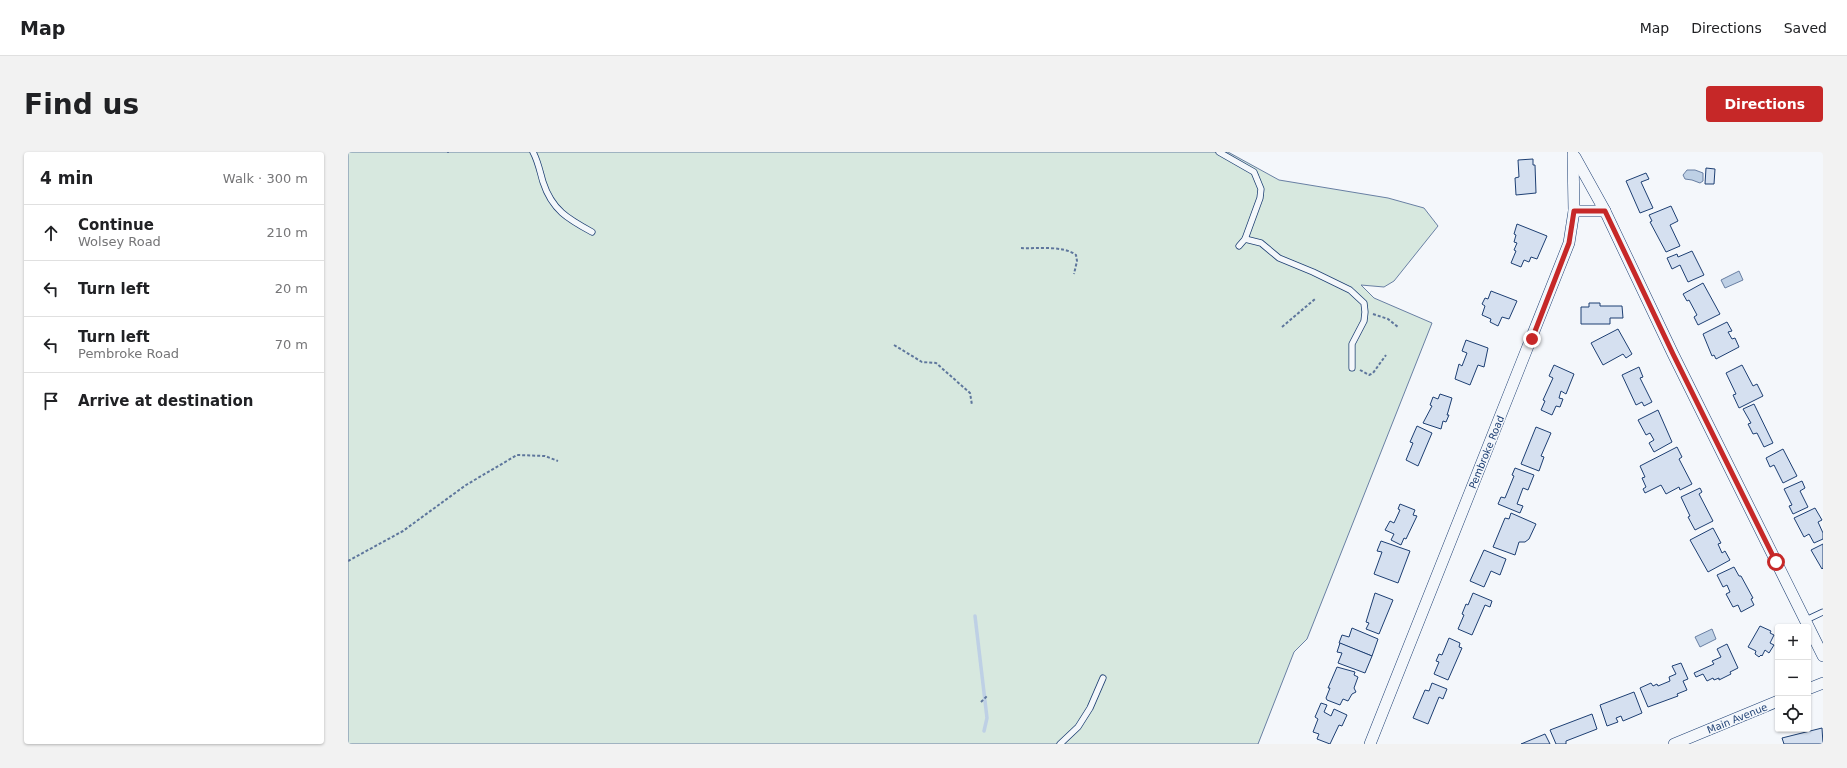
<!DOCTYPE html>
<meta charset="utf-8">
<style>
:root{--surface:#fff;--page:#f2f2f2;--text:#202124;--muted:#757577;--line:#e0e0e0;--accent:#c62828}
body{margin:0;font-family:"DejaVu Sans",sans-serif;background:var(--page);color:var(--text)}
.controls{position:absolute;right:12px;bottom:12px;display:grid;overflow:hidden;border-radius:4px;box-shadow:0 1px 3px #0004}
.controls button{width:36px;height:36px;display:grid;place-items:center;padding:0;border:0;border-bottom:1px solid var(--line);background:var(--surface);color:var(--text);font:20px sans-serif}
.stop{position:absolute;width:12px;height:12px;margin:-9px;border:3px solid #c62828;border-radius:50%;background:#fff}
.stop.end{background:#c62828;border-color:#fff;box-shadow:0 1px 4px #0008}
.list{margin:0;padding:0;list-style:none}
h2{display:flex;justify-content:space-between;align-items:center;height:52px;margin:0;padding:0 16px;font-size:17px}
h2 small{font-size:13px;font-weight:400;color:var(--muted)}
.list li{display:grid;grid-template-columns:26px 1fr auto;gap:12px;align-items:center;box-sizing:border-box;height:56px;padding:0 16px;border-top:1px solid var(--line)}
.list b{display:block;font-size:15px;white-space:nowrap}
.list p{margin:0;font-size:13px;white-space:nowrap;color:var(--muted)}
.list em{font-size:13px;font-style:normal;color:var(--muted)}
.icon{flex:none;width:22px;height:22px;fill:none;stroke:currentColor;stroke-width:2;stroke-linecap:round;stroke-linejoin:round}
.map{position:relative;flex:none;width:1475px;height:592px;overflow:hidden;border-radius:4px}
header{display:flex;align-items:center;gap:24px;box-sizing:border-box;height:56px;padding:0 20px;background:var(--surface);border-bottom:1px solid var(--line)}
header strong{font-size:19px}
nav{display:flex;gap:22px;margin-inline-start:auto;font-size:14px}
.intro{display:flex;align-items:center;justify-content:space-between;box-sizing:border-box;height:96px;padding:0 24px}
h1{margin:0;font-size:28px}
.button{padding:10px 18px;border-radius:4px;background:var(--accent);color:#fff;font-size:14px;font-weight:700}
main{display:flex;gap:24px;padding:0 24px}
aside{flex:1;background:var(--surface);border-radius:4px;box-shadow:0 1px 3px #0004}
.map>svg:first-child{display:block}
.green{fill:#d7e8df;stroke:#687fa3}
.water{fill:#bed0e5;stroke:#687fa3}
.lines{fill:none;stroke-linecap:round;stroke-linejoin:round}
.stream{stroke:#bed0e5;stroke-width:3.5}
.building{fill:#d5e0f0;stroke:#1d3f73}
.service-casing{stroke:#1d3f73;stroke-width:7}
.minor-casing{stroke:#1d3f73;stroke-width:12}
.path{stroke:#5e769c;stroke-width:2;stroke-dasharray:3 2;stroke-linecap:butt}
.service{stroke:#f4f7fb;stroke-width:5.5}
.minor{stroke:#f4f7fb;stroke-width:11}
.route{stroke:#c62828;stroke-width:5}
.labels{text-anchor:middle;stroke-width:3;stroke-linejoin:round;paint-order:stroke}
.street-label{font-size:10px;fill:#1d3f73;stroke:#f4f7fb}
</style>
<header>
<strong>Map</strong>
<nav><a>Map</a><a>Directions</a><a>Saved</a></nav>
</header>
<div class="intro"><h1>Find us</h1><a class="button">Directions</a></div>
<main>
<aside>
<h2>4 min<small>Walk · 300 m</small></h2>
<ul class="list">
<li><svg class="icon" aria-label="ahead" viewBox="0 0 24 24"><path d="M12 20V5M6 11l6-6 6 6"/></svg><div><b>Continue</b><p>Wolsey Road</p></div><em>210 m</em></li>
<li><svg class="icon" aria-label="left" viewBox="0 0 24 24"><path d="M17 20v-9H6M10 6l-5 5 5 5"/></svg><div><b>Turn left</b></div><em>20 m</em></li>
<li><svg class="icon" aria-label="left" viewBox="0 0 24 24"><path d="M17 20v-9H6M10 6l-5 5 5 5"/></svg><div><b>Turn left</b><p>Pembroke Road</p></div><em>70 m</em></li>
<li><svg class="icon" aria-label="arrive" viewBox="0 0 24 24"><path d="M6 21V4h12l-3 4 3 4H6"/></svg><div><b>Arrive at destination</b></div></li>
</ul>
</aside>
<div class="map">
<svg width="1475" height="592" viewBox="0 0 1475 592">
<rect width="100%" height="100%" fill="#f4f7fb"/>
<polygon class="green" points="0,0 880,0 931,28 1040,46 1076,56 1090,74 1046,129 1036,135 1013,133 1026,146 1084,171 959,487 946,500 910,592 0,592"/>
<g class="water">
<polygon points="1339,18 1347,18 1355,21 1355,29 1352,31 1344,28 1337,27 1335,23"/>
<polygon points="1391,119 1395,128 1377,136 1373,128"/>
<polygon points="1364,477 1368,487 1352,495 1347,485"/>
</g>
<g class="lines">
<polyline class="stream" points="627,464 639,566 636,579"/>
</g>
<g class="building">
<polygon points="1185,7 1185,13 1187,13 1188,41 1168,43 1167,26 1171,25 1170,8"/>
<polygon points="1358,16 1367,17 1366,32 1357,32"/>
<polygon points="1298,21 1301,27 1293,30 1305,56 1292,61 1278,29"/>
<polygon points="1323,54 1330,69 1322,73 1332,94 1318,100 1302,70 1304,69 1301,63"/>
<polygon points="1169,72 1199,84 1189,107 1183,105 1181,110 1176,108 1173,115 1163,111 1168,99 1166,98 1169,91 1166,90 1168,83 1166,82"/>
<polygon points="1344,99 1356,123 1340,130 1332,113 1324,117 1319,106 1329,102 1330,105"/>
<polygon points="1355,131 1372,162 1350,173 1346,165 1349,163 1341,148 1339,149 1335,142"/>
<polygon points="1143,139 1169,149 1161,167 1154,165 1150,174 1142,170 1143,167 1134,163 1137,154 1134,152 1137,146 1140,147"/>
<polygon points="1241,151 1252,151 1252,154 1274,154 1275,166 1262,166 1262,172 1233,172 1233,155 1241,155"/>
<polygon points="1379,170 1384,179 1380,180 1384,187 1387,186 1391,195 1368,207 1366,203 1364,204 1355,182"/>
<polygon points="1270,177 1284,202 1278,206 1275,202 1255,213 1243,191"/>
<polygon points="1118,188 1140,196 1136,215 1130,213 1122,233 1107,227 1111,212 1114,214 1119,201 1114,199"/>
<polygon points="1206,213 1226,222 1218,242 1213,239 1211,246 1215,247 1212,255 1208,254 1204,263 1193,258 1197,249 1195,248 1205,226 1201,224"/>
<polygon points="1394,213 1405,234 1409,232 1415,244 1391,256 1385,243 1388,242 1378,221"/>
<polygon points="1291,215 1295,225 1292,226 1304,250 1296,254 1294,250 1288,253 1274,223"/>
<polygon points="1092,242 1104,246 1100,260 1099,263 1101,263 1098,270 1095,269 1093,277 1075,271 1084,254 1082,253 1085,245 1090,247"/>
<polygon points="1406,252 1425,291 1416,295 1409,281 1405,282 1400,272 1403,271 1395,257"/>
<polygon points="1310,258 1324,290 1306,300 1301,291 1306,288 1302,281 1298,283 1290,268"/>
<polygon points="1069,274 1084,281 1070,314 1058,308 1065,291 1062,290"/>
<polygon points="1188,275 1203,281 1193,304 1196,305 1191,319 1173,312"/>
<polygon points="1329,295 1334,305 1331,307 1344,332 1332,338 1331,335 1318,342 1313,333 1297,341 1295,337 1298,335 1294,326 1297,325 1292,314"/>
<polygon points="1435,297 1449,324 1435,331 1426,313 1422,315 1418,306"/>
<polygon points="1167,316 1186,323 1180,338 1175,336 1169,352 1175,354 1172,361 1150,352 1153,345 1157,346 1166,324 1164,323"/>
<polygon points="1454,329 1457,336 1452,339 1460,355 1445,362 1441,354 1444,353 1436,337"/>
<polygon points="1352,336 1354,340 1351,342 1365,369 1347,378 1340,365 1342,364 1333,345"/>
<polygon points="1052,352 1067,358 1065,363 1069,364 1058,387 1056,386 1053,393 1043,388 1046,382 1037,378 1042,369 1046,371 1052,358 1050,357"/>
<polygon points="1467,356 1474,368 1470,370 1475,381 1475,387 1466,391 1461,382 1456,385 1446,366"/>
<polygon points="1163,361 1188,372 1181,387 1177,390 1171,390 1167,403 1145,395 1157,366 1161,367"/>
<polygon points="1365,376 1373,391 1370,392 1374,401 1377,399 1382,408 1360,420 1342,388"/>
<polygon points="1033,389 1062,399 1050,431 1026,422 1034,400 1029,399"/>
<polygon points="1475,392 1475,416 1474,417 1463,398"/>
<polygon points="1136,398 1158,407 1152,423 1143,419 1136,435 1122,429"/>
<polygon points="1386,415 1391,424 1393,424 1405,446 1403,447 1406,453 1393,460 1390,453 1385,455 1378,442 1382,440 1379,433 1375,435 1369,423"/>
<polygon points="1027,441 1045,448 1031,482 1018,477 1021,471 1018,470"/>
<polygon points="1125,441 1144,449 1142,455 1137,453 1124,483 1110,477 1116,463 1114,462 1118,452 1120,453"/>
<polygon points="1412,474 1423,479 1422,481 1426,483 1422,491 1426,493 1421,501 1417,498 1414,504 1413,503 1411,505 1407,502 1408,499 1400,495"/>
<polygon points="1004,476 1030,487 1024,504 991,491 994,483 1001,485"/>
<polygon points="1101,486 1112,491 1111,495 1114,496 1100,528 1086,522 1091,510 1088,509 1091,502 1094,503"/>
<polygon points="992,491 1024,504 1017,521 990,511 994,501 989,500"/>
<polygon points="1379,492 1390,516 1382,520 1383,522 1371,528 1371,526 1366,528 1365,526 1359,529 1355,522 1348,525 1346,521 1366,512 1364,509 1373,505 1369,497"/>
<polygon points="1333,511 1340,527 1335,529 1339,538 1329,542 1330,544 1300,555 1292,536 1303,531 1305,534 1309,532 1310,534 1322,529 1321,525 1328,522 1324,514"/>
<polygon points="989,515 1007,520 1006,523 1010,525 1006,536 1008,540 1004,542 1000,549 995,547 992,553 979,548 978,546 982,536 980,536"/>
<polygon points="1084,531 1099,537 1095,547 1091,545 1080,572 1065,566 1077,538 1081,539"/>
<polygon points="1286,540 1294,561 1275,569 1273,564 1268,566 1270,570 1259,574 1252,553"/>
<polygon points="973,551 979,553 976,560 983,564 986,557 999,563 994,574 991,573 982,592 969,587 971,582 965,580 970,567 967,565"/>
<polygon points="1244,562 1249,577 1218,589 1218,592 1208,592 1202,578"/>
<polygon points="1474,576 1475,592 1436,592 1434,586"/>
<polygon points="1197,582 1202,592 1173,592"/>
</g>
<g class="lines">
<defs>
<g id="service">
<path d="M185 0C190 9 192 20 195 30 204 58 220 67 244 80"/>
<polyline points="871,0 906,20 913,37 912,46 897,87 891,94"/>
<polyline points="897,87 913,91 931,106 965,120 1002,138 1016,151 1017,160 1016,169 1004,192 1004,216"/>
<polyline points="1458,468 1475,460"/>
<polyline points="712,592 730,575 742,556 755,526"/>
</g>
<g id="minor">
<polyline points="1227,5 1257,59 1325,202 1475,504"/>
<polyline points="1226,59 1257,59"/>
<polyline points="1460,537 1475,531"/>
<polyline points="1022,592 1221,91 1226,59 1225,2"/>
<polyline points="1326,592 1430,549"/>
</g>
</defs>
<use href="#service" class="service-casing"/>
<use href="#minor" class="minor-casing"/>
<g class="path">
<polyline points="100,0 100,1"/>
<path d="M673 96C689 97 715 93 728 103L729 109 726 122"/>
<polyline points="1025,162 1040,167 1050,175"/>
<polyline points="934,175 967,147"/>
<polyline points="546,193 574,210 588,211 622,241 624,253"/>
<polyline points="1012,218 1021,223 1025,221 1038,203"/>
<polyline points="0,409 55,379 118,333 169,303 197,304 210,309"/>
<polyline points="633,550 639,544"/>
</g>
<use href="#service" class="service"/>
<use href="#minor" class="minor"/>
</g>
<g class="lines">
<polyline class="route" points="1184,187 1221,91 1226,59 1257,59 1325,202 1428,410"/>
</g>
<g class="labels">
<g class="street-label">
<text transform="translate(1138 300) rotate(-68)" y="4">Pembroke Road</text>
<text transform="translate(1389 566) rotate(-22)" y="4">Main Avenue</text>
</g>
</g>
</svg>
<div class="controls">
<button>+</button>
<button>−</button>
<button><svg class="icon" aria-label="locate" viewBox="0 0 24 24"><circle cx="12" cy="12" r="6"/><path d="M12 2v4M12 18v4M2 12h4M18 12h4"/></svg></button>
</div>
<div class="stop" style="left:1428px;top:410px"></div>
<div class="stop end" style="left:1184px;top:187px"></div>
</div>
</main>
